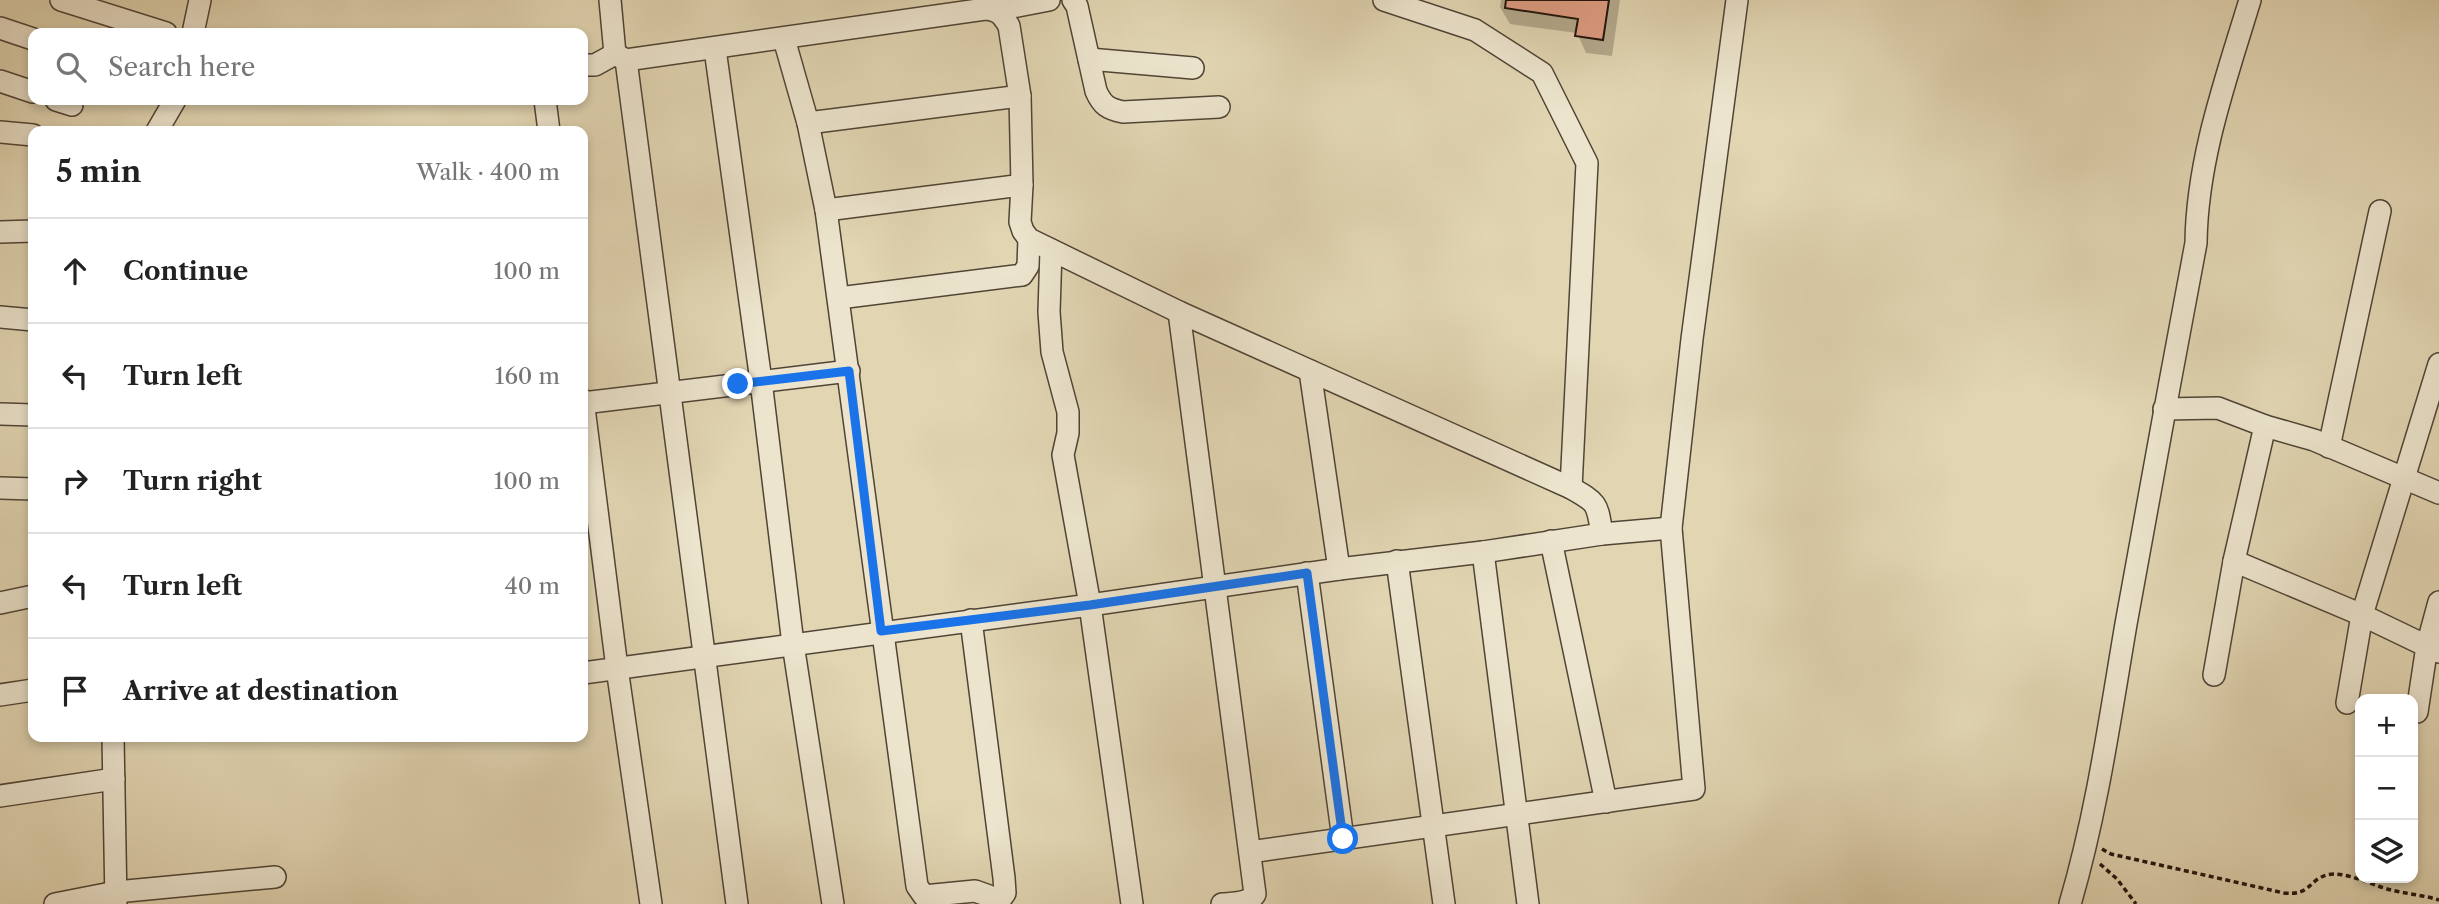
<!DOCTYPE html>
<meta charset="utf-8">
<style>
:root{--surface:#fff;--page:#f6f6f6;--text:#222;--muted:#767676;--line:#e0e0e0}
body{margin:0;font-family:"Libre Caslon Text",serif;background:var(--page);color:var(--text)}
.controls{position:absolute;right:21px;bottom:21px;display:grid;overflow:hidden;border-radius:14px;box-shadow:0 4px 10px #0003}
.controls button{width:63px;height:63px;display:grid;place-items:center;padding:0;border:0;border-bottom:2px solid var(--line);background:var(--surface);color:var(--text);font:35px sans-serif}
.stop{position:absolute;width:21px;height:21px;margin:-16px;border:5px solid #1a73e8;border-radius:50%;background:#fff}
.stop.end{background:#1a73e8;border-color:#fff;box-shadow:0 2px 7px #0008}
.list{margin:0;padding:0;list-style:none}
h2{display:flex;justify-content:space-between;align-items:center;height:91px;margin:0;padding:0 28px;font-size:30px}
h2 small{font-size:23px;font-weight:400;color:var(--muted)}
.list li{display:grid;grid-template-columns:46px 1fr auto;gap:21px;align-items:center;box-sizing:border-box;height:105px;padding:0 28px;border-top:2px solid var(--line)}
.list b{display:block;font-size:26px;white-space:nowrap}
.list em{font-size:23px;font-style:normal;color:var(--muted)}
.icon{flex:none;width:38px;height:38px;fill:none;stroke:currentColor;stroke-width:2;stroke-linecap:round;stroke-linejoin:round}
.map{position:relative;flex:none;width:2439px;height:904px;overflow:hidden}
.search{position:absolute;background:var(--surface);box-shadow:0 4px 10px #0003;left:28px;top:28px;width:560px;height:77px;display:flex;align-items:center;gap:18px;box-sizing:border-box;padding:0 24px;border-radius:14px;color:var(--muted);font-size:26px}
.panel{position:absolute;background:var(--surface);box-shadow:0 4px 10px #0003;left:28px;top:126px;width:560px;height:616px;border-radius:14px}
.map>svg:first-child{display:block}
.shadow{fill:#0003}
.building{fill:#e09e84;stroke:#20140d;stroke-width:2}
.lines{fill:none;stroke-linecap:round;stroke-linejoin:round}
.minor-casing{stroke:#504436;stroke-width:24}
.path{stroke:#20140d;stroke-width:3.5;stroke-dasharray:5 3.5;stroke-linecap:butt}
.minor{stroke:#ece4cd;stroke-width:21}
.route{stroke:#1a73e8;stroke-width:9}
</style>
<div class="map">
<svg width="2439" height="904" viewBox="0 0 2439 904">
<rect width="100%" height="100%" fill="#e1d5b2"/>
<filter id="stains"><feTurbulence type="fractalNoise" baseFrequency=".00286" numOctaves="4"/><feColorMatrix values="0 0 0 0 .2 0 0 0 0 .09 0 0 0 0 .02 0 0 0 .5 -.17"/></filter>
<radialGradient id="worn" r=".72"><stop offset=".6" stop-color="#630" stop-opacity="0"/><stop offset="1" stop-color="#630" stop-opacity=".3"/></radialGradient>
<polygon class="shadow" points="1501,0 1620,0 1612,56 1586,53 1577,33 1510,24 1500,7"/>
<polygon class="building" points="1506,0 1609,0 1603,40 1575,36 1578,19 1505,8"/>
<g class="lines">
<defs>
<g id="minor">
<polyline points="61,0 166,33"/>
<polyline points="610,0 615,54"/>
<path d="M1073 0 1077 6 1096 91C1102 105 1108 109 1123 112L1219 107"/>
<polyline points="1384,0 1475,30 1542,73 1587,163 1571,488"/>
<polyline points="996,10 1049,0"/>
<polyline points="0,28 33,39"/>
<polyline points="193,33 200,0"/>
<polyline points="784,39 808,123 826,210 917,886 924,896 975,891 989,896 993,904"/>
<polyline points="715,49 761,381 793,644 833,904"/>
<path d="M615 54 626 60 985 9C998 10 1002 14 1009 26L1020 96 1022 185 1020 222 1023 231 1029 239 1179 312 1571 488C1598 503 1597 503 1602 534"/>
<polyline points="1089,59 1193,68"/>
<polyline points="626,60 737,904"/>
<polyline points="583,65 595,65 615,54"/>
<polyline points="0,81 33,92"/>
<polyline points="56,100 72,105"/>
<polyline points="545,100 549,131"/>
<polyline points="808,123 1020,96"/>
<polyline points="157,131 175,100"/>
<polyline points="0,132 33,135"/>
<polyline points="826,210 1022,185"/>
<polyline points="0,232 33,231"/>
<polyline points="1051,250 1049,312 1052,352 1068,412 1068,433 1063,455 1090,605 1132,904"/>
<polyline points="839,298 1022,275 1028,266 1029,239"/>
<path d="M1179 312 1255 894C1249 904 1233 903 1222 904"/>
<polyline points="0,317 33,320"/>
<polyline points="1310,371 1339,569"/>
<polyline points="583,400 617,668 651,904"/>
<polyline points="583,403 849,371"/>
<polyline points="2164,409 2218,408 2265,426 2314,440 2439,493"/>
<polyline points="0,414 33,415"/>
<polyline points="2329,447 2380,211"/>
<polyline points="0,488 33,489"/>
<polyline points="1551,541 1606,802"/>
<polyline points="1483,552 1528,904"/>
<polyline points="1397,561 1444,904"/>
<polyline points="2234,561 2362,615 2439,652"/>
<polyline points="1307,573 1343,839"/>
<polyline points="0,603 33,596"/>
<polyline points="971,620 1004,878 1005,893 997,904"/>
<polyline points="583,673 1090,605 1339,569 1483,552 1602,534 1671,528"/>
<polyline points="2214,675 2234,561 2265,426"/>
<polyline points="0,695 33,690"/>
<polyline points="2347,703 2362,615 2439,364"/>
<polyline points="2417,712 2427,646 2439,602"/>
<polyline points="113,737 116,904"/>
<polyline points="0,796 114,779"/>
<polyline points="1250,852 1694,789 1671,528 1692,339 1737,0"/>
<polyline points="55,904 116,892 275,877"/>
<path d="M2070 904C2097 812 2110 718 2126 624 2149 496 2172 370 2196 243 2197 159 2226 79 2250 0"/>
</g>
</defs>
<use href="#minor" class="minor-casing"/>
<g class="path">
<path d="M2102 849 2111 854 2284 893C2311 896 2308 880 2327 875 2344 870 2374 886 2391 890 2407 894 2423 895 2439 900"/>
<polyline points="2100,864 2117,879 2136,904"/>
</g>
<use href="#minor" class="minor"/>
</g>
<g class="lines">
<polyline class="route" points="738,384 849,371 881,631 1090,605 1307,573 1343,839"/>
</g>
<rect width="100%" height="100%" filter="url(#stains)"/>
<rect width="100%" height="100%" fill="url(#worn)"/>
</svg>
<div class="controls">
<button>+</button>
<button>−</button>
<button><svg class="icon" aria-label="layers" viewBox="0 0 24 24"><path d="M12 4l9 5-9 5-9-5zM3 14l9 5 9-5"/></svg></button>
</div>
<div class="stop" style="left:1343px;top:839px"></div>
<div class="stop end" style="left:738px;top:384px"></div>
<div class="search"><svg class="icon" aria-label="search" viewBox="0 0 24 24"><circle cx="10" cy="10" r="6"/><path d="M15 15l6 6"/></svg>Search here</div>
<section class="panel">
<h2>5 min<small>Walk · 400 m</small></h2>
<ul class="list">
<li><svg class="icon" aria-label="ahead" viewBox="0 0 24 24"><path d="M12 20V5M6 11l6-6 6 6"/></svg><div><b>Continue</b></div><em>100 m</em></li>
<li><svg class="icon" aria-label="left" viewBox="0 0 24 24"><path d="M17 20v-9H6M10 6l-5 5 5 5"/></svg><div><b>Turn left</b></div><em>160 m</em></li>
<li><svg class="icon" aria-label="right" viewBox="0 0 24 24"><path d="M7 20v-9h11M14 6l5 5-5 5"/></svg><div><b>Turn right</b></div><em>100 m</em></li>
<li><svg class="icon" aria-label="left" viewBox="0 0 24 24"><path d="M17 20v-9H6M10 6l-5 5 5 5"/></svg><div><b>Turn left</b></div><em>40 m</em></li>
<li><svg class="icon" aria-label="arrive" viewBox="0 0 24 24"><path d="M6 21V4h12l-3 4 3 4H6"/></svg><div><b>Arrive at destination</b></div></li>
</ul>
</section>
</div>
